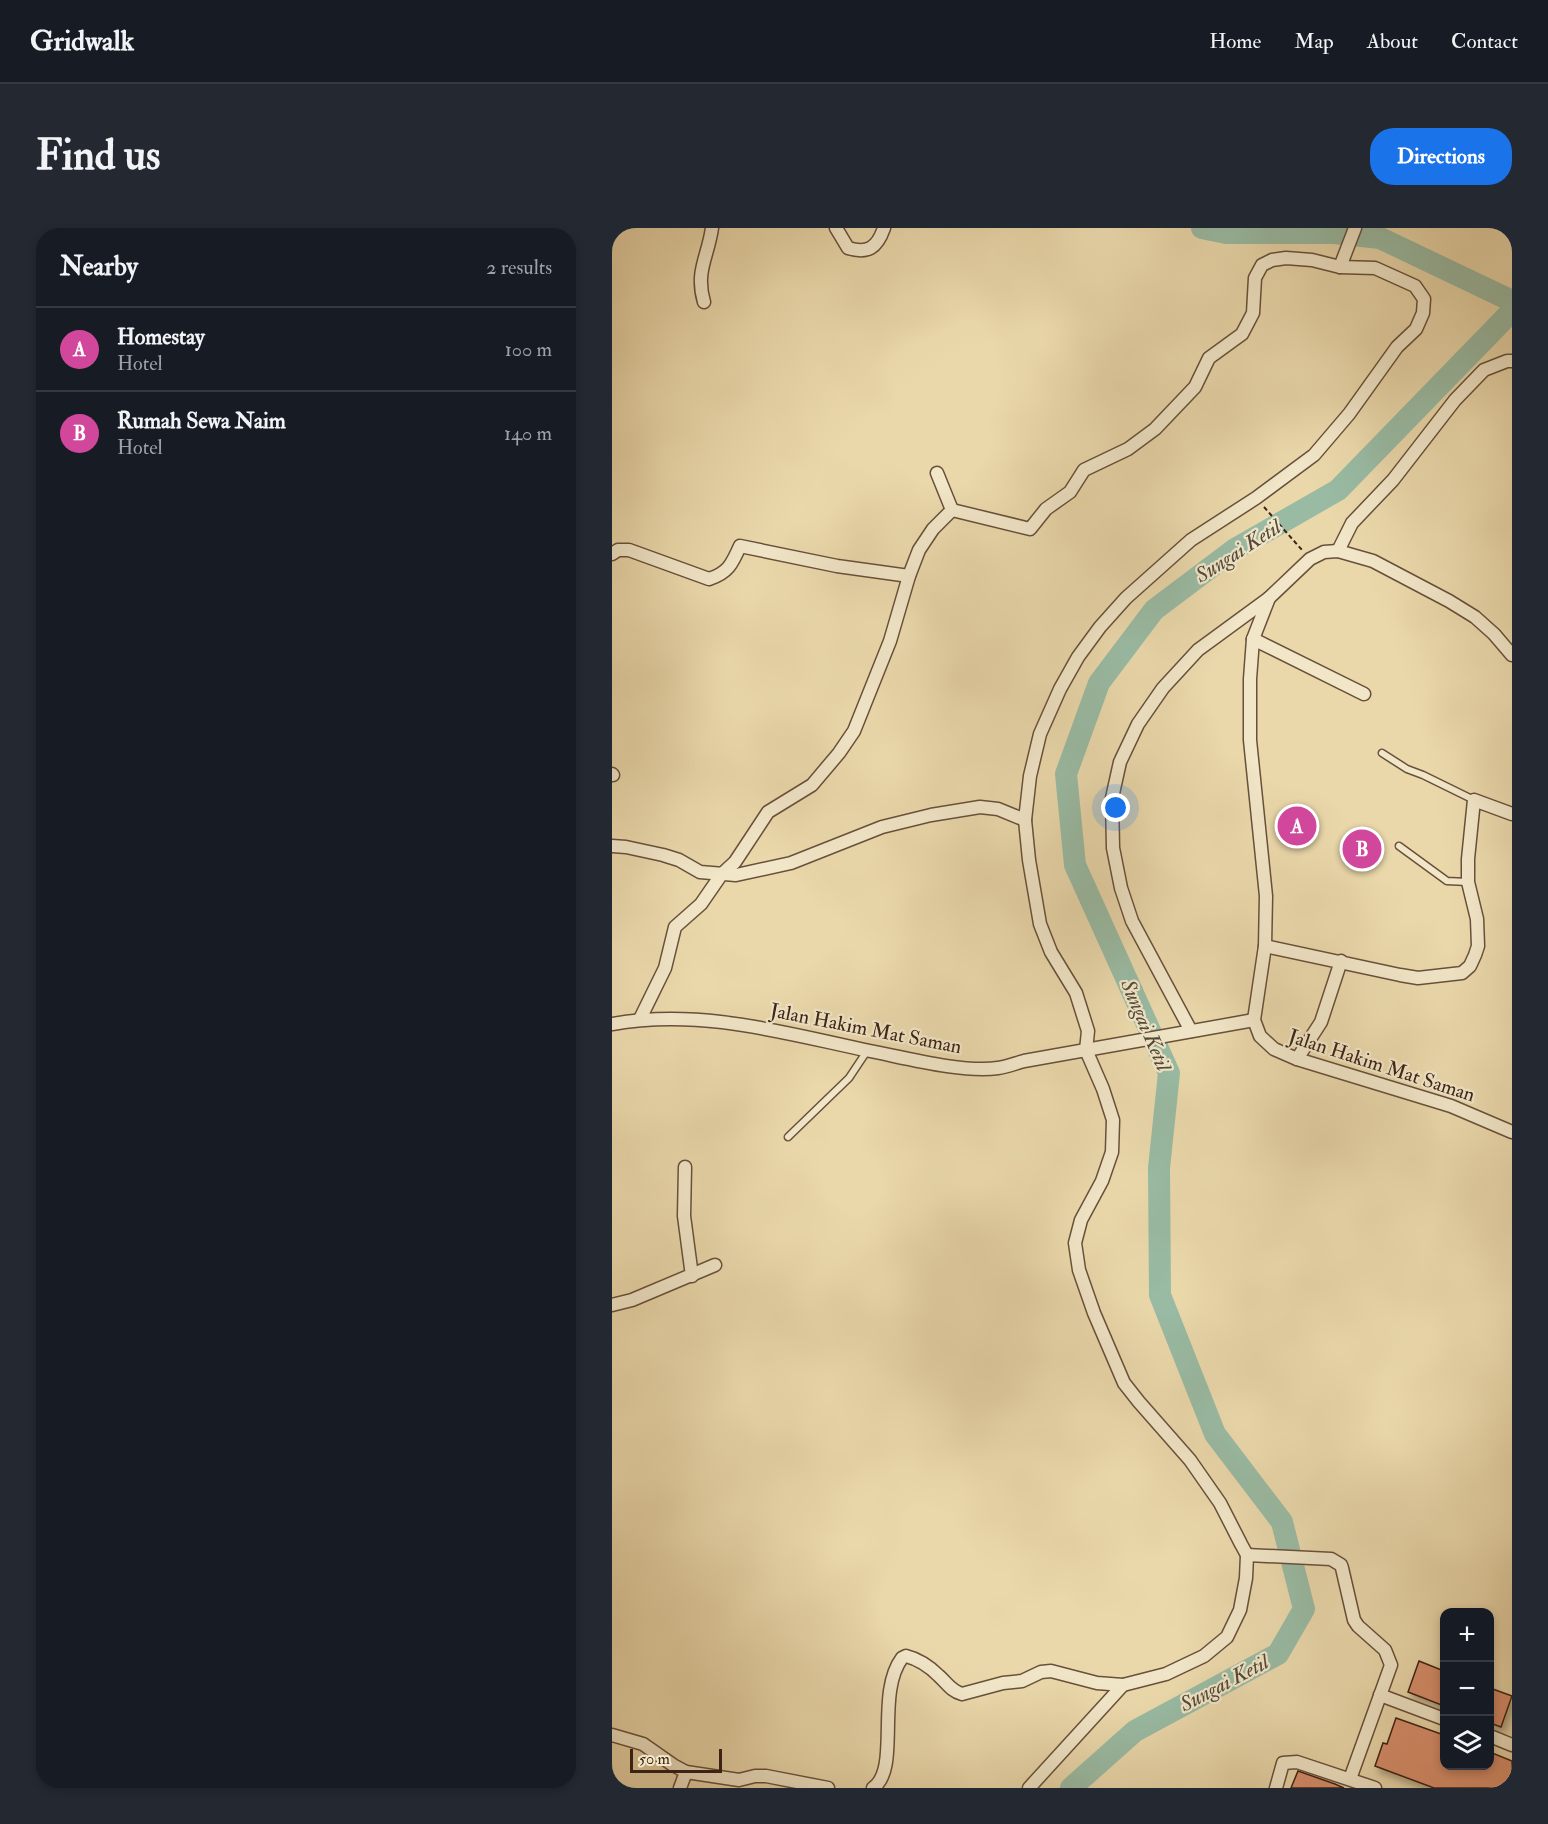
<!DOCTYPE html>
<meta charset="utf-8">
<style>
:root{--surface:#171b24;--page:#242831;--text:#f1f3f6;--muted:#9ea1a6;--line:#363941;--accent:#1a73e8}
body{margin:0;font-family:"IM FELL Double Pica",serif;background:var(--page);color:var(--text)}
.controls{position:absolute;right:18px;bottom:18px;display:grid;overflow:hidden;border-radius:12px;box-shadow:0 3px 9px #0003}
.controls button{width:54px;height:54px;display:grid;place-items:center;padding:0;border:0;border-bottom:2px solid var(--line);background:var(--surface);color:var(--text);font:30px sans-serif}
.scale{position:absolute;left:18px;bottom:15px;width:92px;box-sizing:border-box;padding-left:6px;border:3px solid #3c2316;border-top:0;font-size:16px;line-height:21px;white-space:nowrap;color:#3c2316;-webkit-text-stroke:4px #f1e6c8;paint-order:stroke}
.you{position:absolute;left:504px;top:580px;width:21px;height:21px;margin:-15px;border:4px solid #fff;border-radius:50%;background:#1a73e8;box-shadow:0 0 0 9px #1a73e833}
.badge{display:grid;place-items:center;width:39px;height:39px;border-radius:50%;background:var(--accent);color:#fff;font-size:20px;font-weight:700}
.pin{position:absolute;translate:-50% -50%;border:3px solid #fff;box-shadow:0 2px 6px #0006}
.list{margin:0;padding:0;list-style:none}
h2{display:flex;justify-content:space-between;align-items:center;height:78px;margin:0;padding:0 24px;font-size:26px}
h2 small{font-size:20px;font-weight:400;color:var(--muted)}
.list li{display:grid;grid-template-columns:39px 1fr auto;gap:18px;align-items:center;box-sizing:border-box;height:84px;padding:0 24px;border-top:2px solid var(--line)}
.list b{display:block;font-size:22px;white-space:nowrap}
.list p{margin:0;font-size:20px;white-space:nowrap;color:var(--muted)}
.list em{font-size:20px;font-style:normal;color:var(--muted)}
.icon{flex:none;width:33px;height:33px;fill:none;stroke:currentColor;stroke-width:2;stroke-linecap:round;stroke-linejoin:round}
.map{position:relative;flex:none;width:900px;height:1560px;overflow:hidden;border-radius:24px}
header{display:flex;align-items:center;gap:36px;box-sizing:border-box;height:84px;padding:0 30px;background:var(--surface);border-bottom:2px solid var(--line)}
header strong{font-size:28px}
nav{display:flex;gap:33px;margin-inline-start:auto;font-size:21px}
.intro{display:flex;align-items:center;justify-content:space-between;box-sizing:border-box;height:144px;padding:0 36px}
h1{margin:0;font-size:42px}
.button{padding:15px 27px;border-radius:24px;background:var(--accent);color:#fff;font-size:21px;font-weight:700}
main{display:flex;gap:36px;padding:0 36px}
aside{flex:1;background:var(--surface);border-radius:24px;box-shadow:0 3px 9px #0003}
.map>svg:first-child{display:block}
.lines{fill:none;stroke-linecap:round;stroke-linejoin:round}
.river{stroke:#99bba4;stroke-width:22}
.building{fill:#d88f6c;stroke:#3c2316;stroke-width:1.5;filter:url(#shadow)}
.service-casing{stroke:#68503b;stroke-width:9}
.minor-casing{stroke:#68503b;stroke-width:15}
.path{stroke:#3c2316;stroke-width:2;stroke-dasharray:4.5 3;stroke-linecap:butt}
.service{stroke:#f1e6c8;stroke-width:6}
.minor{stroke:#f1e6c8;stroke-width:12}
.labels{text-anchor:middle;stroke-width:4.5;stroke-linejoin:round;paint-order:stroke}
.street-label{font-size:20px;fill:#3c2316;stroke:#f1e6c8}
.water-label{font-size:21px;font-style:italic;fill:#53493a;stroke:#f1e6c8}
</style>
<header>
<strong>Gridwalk</strong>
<nav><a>Home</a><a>Map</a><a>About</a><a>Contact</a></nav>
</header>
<div class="intro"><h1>Find us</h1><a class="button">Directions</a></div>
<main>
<aside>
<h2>Nearby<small>2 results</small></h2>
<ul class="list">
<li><span class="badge" style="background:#d1479c">A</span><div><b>Homestay</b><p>Hotel</p></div><em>100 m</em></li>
<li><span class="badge" style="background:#d1479c">B</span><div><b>Rumah Sewa Naim</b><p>Hotel</p></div><em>140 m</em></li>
</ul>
</aside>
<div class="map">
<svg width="900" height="1560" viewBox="0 0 900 1560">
<defs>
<filter id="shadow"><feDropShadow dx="3.5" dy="6" stdDeviation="3" flood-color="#0004"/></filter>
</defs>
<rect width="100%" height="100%" fill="#ead8ab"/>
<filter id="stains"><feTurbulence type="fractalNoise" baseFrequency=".00333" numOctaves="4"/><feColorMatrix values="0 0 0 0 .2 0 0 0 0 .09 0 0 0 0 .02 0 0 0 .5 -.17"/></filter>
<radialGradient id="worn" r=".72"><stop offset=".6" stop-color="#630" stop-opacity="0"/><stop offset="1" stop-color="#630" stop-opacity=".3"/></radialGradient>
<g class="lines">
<g class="river">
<polyline points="590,0 614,5 722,5 768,10 900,73"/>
<polyline points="459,1560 523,1503 666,1426 692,1381 670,1294 603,1206 548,1067 547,940 557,845 463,637 454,546 487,455 542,382 623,321 726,262 900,83"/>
</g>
</g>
<g class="building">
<polygon points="807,1433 832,1443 832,1478 796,1464"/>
<polygon points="878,1460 900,1468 889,1499 878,1495"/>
<polygon points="784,1490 832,1507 832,1538 878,1538 878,1524 900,1533 900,1560 822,1560 763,1538 771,1515 775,1516"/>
<polygon points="686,1543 723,1556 732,1560 679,1560"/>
</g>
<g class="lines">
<defs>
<g id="service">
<polyline points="770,525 795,541 811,547 862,572"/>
<polyline points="787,618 835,653 856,654"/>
<polyline points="176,909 237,850 255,823"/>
</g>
<g id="minor">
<path d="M224 0 236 20C256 26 265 20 272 0"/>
<polyline points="728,39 743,0"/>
<path d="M92 74C83 43 96 29 100 0"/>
<polyline points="726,323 740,295 781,252 843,172 872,142 895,133 900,133"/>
<path d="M0 326 6 322H17L97 351C116 345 120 336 128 318L225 338 297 348"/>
<polyline points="641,411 752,466"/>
<polyline points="900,427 882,406 863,389 837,373 761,333 726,323 712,324 698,331 657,370 641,411 638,451 638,512 654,668 653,718 642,792 648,808 662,821 685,831 839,878 900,904"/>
<polyline points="0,546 1,547"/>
<polyline points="0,618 14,619 51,627 67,632 88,644 124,647 179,635 270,599 319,587 368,579 386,581 413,592"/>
<polyline points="653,718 788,747 806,750 850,745 858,738 863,727 866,718 865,691 856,654 856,631 862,572 900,586"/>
<polyline points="28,791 53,740 63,699 89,676 109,647 123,634 156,584 200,557 227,525 242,503 278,413 297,348 307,322 321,301 340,282 325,245"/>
<path d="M0 796C88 780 172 805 258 823 294 830 351 845 386 840 395 839 404 835 412 833L642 792"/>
<polyline points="579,803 520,693 509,660 501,620 500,570 508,534 526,496 551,460 586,422 657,370"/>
<polyline points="685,831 709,794 729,733"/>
<polyline points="73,939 72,988 80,1048"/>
<polyline points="0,1077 20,1072 103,1037"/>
<polyline points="635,1327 719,1331 729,1337 730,1340 742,1392 746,1398 773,1422 779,1437 738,1551"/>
<polyline points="768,1467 832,1491"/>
<polyline points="0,1507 31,1516 61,1537 74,1544 127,1552 143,1548 154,1548 216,1560"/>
<polyline points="878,1508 900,1517"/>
<polyline points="68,1560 74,1544"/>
<path d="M261 1560C289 1541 263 1466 290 1430L294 1428C306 1431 318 1439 327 1448 335 1455 339 1463 350 1466L391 1455 410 1453 429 1444 439 1443 485 1455 511 1457 554 1446 592 1428 615 1409 628 1382 634 1350 635 1327 629 1316 608 1275 578 1232 527 1174 512 1155 482 1085 467 1042 463 1015 469 992 490 953 500 924 501 892 491 861 474 822 476 803 464 765 439 724 428 696 417 632 413 592 418 548 428 506 448 461 466 429 488 399 514 370 579 312 644 270 702 227 737 186 785 119 804 101 811 85 812 71 803 58 763 40 728 39 700 32 674 30 660 32 650 37 643 50 641 85 630 106 597 130 583 159 543 201 516 221 472 242 458 264 434 281 418 301 340 282"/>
<polyline points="417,1560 511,1457"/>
<polyline points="664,1560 671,1535 685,1534 763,1560"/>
</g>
</defs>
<use href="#service" class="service-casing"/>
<use href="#minor" class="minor-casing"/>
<polyline class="path" points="652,279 690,322"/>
<use href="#service" class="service"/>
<use href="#minor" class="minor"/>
</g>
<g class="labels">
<g class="street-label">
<text transform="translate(254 800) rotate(11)" y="7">Jalan Hakim Mat Saman</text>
<text transform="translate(770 837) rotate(18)" y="7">Jalan Hakim Mat Saman</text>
</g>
<g class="water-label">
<text transform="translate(626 323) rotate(-33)" y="7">Sungai Ketil</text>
<text transform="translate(534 797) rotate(67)" y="7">Sungai Ketil</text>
<text transform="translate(612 1455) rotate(-28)" y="7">Sungai Ketil</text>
</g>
</g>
<rect width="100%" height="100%" filter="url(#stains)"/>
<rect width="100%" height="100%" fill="url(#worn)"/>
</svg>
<div class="controls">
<button>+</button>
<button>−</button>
<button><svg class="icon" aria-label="layers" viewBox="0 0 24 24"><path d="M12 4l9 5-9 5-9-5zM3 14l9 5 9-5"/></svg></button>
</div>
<div class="scale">50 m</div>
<div class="you"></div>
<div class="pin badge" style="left:685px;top:598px;background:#d1479c">A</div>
<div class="pin badge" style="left:750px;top:621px;background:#d1479c">B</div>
</div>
</main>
